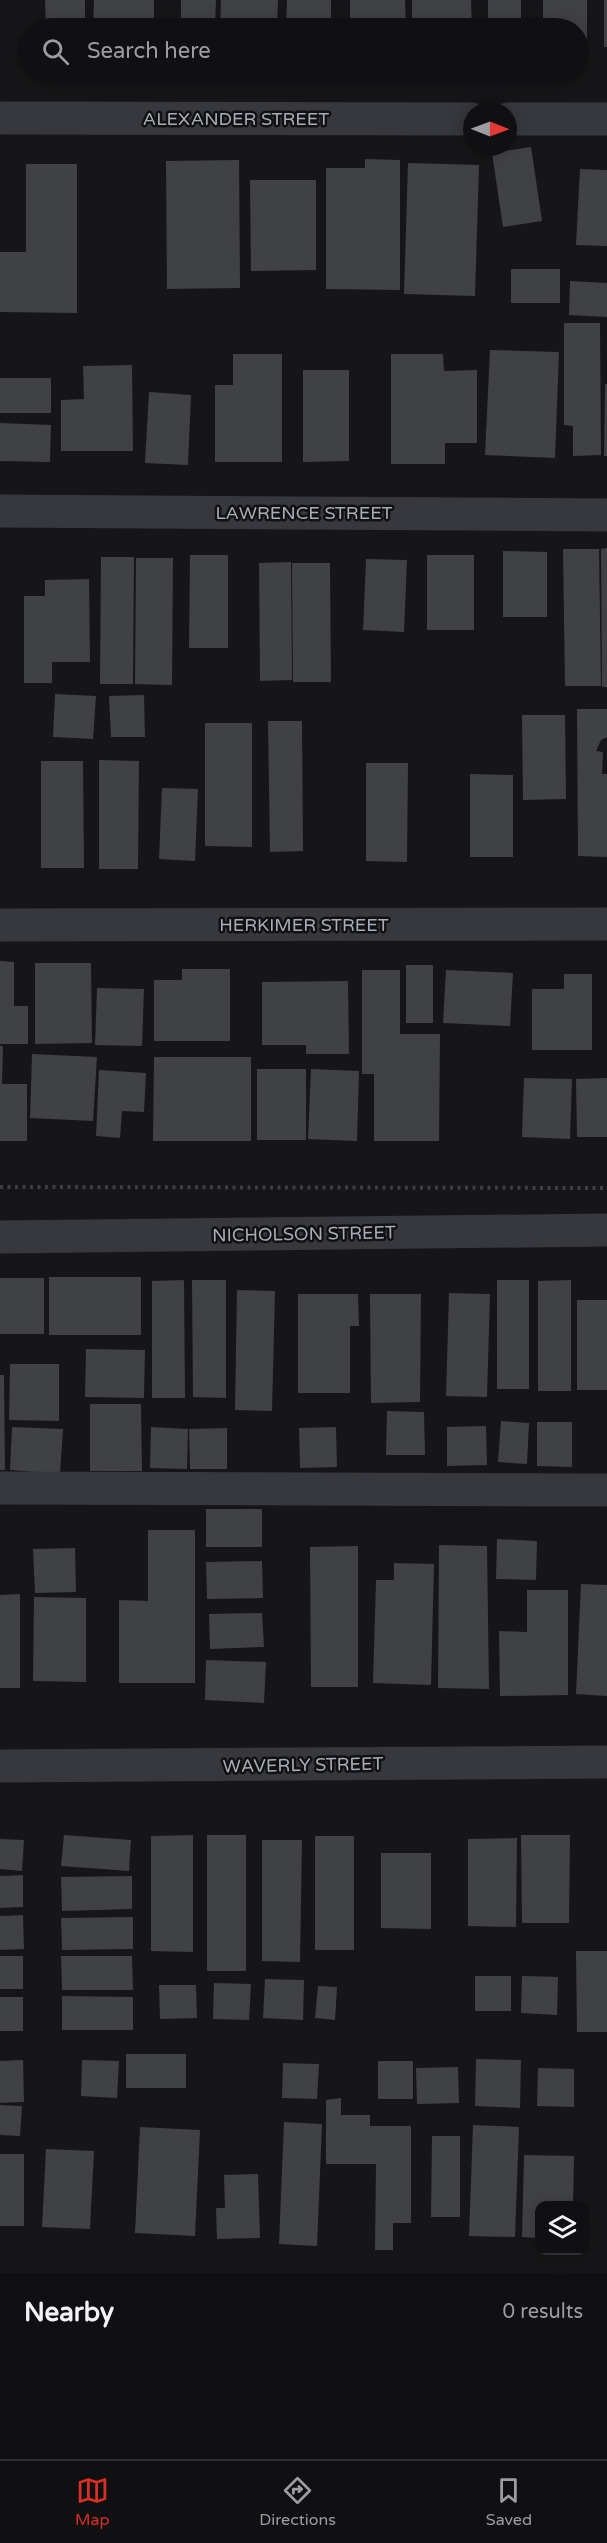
<!DOCTYPE html>
<style>
:root{--surface:#101012;--page:#1e1e20;--text:#f1f3f6;--muted:#9c9d9f;--line:#303032;--accent:#d93025}
body{margin:0;font-family:"Varela Round",sans-serif;background:var(--page);color:var(--text)}
.controls{position:absolute;right:18px;bottom:18px;display:grid;overflow:hidden;border-radius:12px;box-shadow:0 3px 15px #0003}
.controls button{width:54px;height:54px;display:grid;place-items:center;padding:0;border:0;border-bottom:2px solid var(--line);background:var(--surface);color:var(--text);font:30px sans-serif}
.compass{position:absolute;left:463px;top:102px;width:54px;height:54px;border-radius:50%;background:var(--surface);box-shadow:0 3px 15px #0003;rotate:91deg}
.list{margin:0;padding:0;list-style:none}
h2{display:flex;justify-content:space-between;align-items:center;height:78px;margin:0;padding:0 24px;font-size:26px}
h2 small{font-size:20px;font-weight:400;color:var(--muted)}
.icon{flex:none;width:33px;height:33px;fill:none;stroke:currentColor;stroke-width:2;stroke-linecap:round;stroke-linejoin:round}
.map{position:relative;flex:none;width:607px;height:2273px;overflow:hidden}
.search{position:absolute;background:var(--surface);box-shadow:0 3px 15px #0003;left:18px;right:18px;top:18px;height:66px;display:flex;align-items:center;gap:15px;box-sizing:border-box;padding:0 21px;border-radius:33px;color:var(--muted);font-size:22px}
.sheet{height:186px;background:var(--surface)}
nav{display:flex;justify-content:space-around;align-items:center;box-sizing:border-box;height:84px;border-top:2px solid var(--line);background:var(--surface);font-size:16px;color:var(--muted)}
nav a{display:grid;justify-items:center;gap:3px}
nav .on{color:var(--accent)}
.map>svg:first-child{display:block}
.building{fill:#404145}
.lines{fill:none;stroke-linecap:round;stroke-linejoin:round}
.path{stroke:#3d3f44;stroke-width:4;stroke-dasharray:3 4.5;stroke-linecap:butt}
.minor{stroke:#37383d;stroke-width:33}
.labels{text-anchor:middle;stroke-width:5;stroke-linejoin:round;paint-order:stroke}
.street-label{font-size:18px;fill:#a8adb8;stroke:#111113}
</style>
<div class="map">
<svg width="607" height="2273" viewBox="0 0 607 2273">
<rect width="100%" height="100%" fill="#161618"/>
<g class="building">
<polygon points="45,0 85,0 85,28 46,28"/>
<polygon points="94,0 154,0 154,28 93,28"/>
<polygon points="181,0 216,0 215,28 181,28"/>
<polygon points="221,0 278,0 277,28 220,28"/>
<polygon points="287,0 331,0 331,28 286,28"/>
<polygon points="350,0 405,0 406,28 350,28"/>
<polygon points="412,0 471,0 472,28 412,28"/>
<rect x="488" y="0" width="33" height="28"/>
<polygon points="543,0 587,0 587,49 578,49 578,28 543,28"/>
<rect x="604" y="0" width="3" height="47"/>
<polygon points="531,147 542,221 503,227 492,153"/>
<polygon points="365,159 400,160 400,290 326,289 326,168 365,168"/>
<polygon points="239,160 240,288 167,289 166,161"/>
<polygon points="408,163 479,165 475,296 404,294"/>
<polygon points="26,164 77,164 77,313 0,312 0,252 26,252"/>
<polygon points="580,169 607,170 607,246 576,245"/>
<polygon points="250,180 316,180 316,270 251,271"/>
<rect x="511" y="269" width="49" height="34"/>
<polygon points="570,281 607,283 607,317 569,315"/>
<polygon points="564,323 600,323 601,455 573,456 573,426 564,425"/>
<polygon points="490,350 559,352 555,458 485,455"/>
<polygon points="233,354 282,354 282,462 215,462 215,385 233,385"/>
<polygon points="391,354 443,354 444,371 477,370 477,443 445,443 445,464 391,464"/>
<polygon points="132,365 133,451 61,451 61,400 84,399 83,366"/>
<polygon points="303,370 349,370 349,461 303,462"/>
<rect x="0" y="378" width="51" height="35"/>
<polygon points="605,384 607,384 607,456 604,456"/>
<polygon points="149,392 191,395 188,465 145,463"/>
<polygon points="0,423 51,425 50,462 0,461"/>
<polygon points="607,548 607,687 602,687 601,549"/>
<polygon points="563,549 599,549 601,686 565,686"/>
<polygon points="503,551 547,552 547,617 503,617"/>
<polygon points="190,555 228,555 228,648 189,648"/>
<rect x="427" y="555" width="47" height="75"/>
<polygon points="101,557 134,557 133,684 100,684"/>
<polygon points="136,558 173,558 172,685 135,684"/>
<polygon points="366,559 407,560 404,632 363,630"/>
<polygon points="291,562 292,680 260,681 259,563"/>
<polygon points="292,563 330,563 331,682 293,682"/>
<polygon points="89,579 90,662 52,662 52,683 24,683 24,596 45,596 45,580"/>
<polygon points="55,694 96,696 93,739 53,737"/>
<polygon points="144,695 145,737 111,737 109,696"/>
<polygon points="577,709 607,709 607,737 601,740 596,751 603,752 602,774 607,774 607,857 578,856"/>
<polygon points="522,715 565,715 566,799 523,800"/>
<polygon points="268,721 302,721 303,851 270,852"/>
<polygon points="205,723 252,723 252,847 205,846"/>
<polygon points="99,760 139,761 138,869 99,869"/>
<polygon points="41,761 83,761 84,868 41,868"/>
<polygon points="366,763 408,763 407,862 366,861"/>
<polygon points="470,774 513,775 513,857 470,857"/>
<polygon points="162,788 198,789 195,861 159,859"/>
<polygon points="0,961 14,962 14,1006 28,1006 28,1044 0,1044"/>
<polygon points="35,963 91,963 92,1043 35,1044"/>
<rect x="406" y="965" width="27" height="58"/>
<polygon points="182,969 230,969 230,1041 154,1041 154,980 182,980"/>
<polygon points="362,970 400,970 400,1034 440,1034 439,1141 374,1141 374,1074 362,1074"/>
<polygon points="446,970 513,973 510,1026 443,1023"/>
<polygon points="564,974 592,974 592,1050 532,1050 532,989 564,989"/>
<polygon points="348,981 349,1054 306,1054 306,1045 262,1045 262,982"/>
<polygon points="97,988 144,989 142,1046 95,1045"/>
<polygon points="0,1046 3,1046 2,1084 27,1084 27,1141 0,1141"/>
<polygon points="32,1054 97,1057 93,1121 30,1118"/>
<polygon points="154,1057 251,1057 251,1141 153,1141"/>
<rect x="257" y="1069" width="49" height="71"/>
<polygon points="311,1069 359,1071 357,1141 308,1139"/>
<polygon points="99,1070 146,1073 144,1112 122,1111 120,1138 96,1136"/>
<polygon points="524,1078 572,1079 570,1139 522,1137"/>
<polygon points="607,1078 607,1137 577,1137 576,1079"/>
<rect x="49" y="1277" width="92" height="58"/>
<rect x="0" y="1278" width="44" height="56"/>
<polygon points="184,1280 185,1398 152,1398 152,1281"/>
<polygon points="192,1280 226,1280 226,1398 193,1397"/>
<rect x="497" y="1280" width="32" height="109"/>
<polygon points="571,1280 571,1391 538,1391 538,1281"/>
<polygon points="237,1290 275,1291 272,1411 235,1410"/>
<polygon points="449,1293 490,1294 487,1397 446,1396"/>
<polygon points="298,1294 358,1294 359,1326 350,1326 350,1393 298,1393"/>
<polygon points="370,1294 421,1294 420,1402 371,1403"/>
<rect x="577" y="1300" width="30" height="90"/>
<polygon points="86,1349 145,1350 144,1398 85,1397"/>
<polygon points="10,1364 59,1364 59,1421 9,1420"/>
<polygon points="0,1375 4,1375 5,1470 0,1470"/>
<polygon points="90,1404 141,1404 142,1471 90,1471"/>
<polygon points="387,1411 424,1412 425,1455 386,1455"/>
<polygon points="501,1421 529,1423 527,1464 498,1462"/>
<polygon points="537,1422 572,1422 572,1467 537,1466"/>
<polygon points="486,1426 487,1465 447,1466 447,1427"/>
<polygon points="12,1427 63,1429 60,1474 10,1470"/>
<polygon points="151,1427 188,1429 187,1469 150,1468"/>
<polygon points="336,1427 337,1467 300,1468 299,1428"/>
<polygon points="227,1428 227,1469 190,1469 189,1429"/>
<rect x="206" y="1509" width="56" height="38"/>
<polygon points="148,1530 195,1530 195,1683 119,1683 119,1600 148,1601"/>
<polygon points="497,1539 537,1541 536,1580 496,1579"/>
<polygon points="439,1545 487,1546 489,1689 438,1688"/>
<polygon points="358,1546 358,1687 311,1687 310,1547"/>
<polygon points="75,1548 76,1592 35,1593 33,1549"/>
<polygon points="262,1561 263,1598 207,1599 206,1562"/>
<polygon points="394,1563 434,1564 431,1685 373,1683 376,1580 394,1580"/>
<polygon points="581,1584 607,1585 607,1696 576,1694"/>
<polygon points="527,1590 568,1590 568,1695 500,1696 499,1631 527,1632"/>
<polygon points="20,1594 20,1688 0,1688 0,1595"/>
<polygon points="34,1597 86,1598 86,1682 33,1681"/>
<polygon points="262,1613 264,1647 210,1649 209,1614"/>
<polygon points="206,1660 266,1662 264,1703 205,1700"/>
<polygon points="64,1835 131,1840 129,1871 61,1866"/>
<polygon points="193,1835 193,1952 151,1951 151,1836"/>
<rect x="207" y="1835" width="39" height="136"/>
<polygon points="521,1835 570,1835 569,1923 522,1923"/>
<rect x="315" y="1836" width="39" height="114"/>
<polygon points="517,1838 516,1927 468,1926 468,1839"/>
<polygon points="0,1839 24,1840 22,1871 0,1869"/>
<polygon points="262,1840 302,1840 300,1962 262,1961"/>
<polygon points="381,1853 431,1853 431,1929 381,1928"/>
<polygon points="23,1875 23,1907 0,1908 0,1876"/>
<polygon points="132,1876 132,1909 62,1911 61,1877"/>
<polygon points="23,1915 24,1949 0,1950 0,1916"/>
<polygon points="133,1917 133,1949 62,1950 61,1918"/>
<polygon points="576,1951 607,1951 607,2032 577,2032"/>
<rect x="0" y="1956" width="23" height="33"/>
<polygon points="61,1956 132,1956 133,1990 62,1990"/>
<rect x="475" y="1976" width="36" height="35"/>
<polygon points="522,1976 558,1977 557,2015 521,2013"/>
<polygon points="265,1979 304,1980 303,2020 263,2018"/>
<polygon points="214,1983 251,1984 249,2020 213,2019"/>
<polygon points="159,1985 196,1985 197,2018 160,2019"/>
<polygon points="318,1986 337,1987 335,2020 315,2018"/>
<polygon points="62,1996 133,1997 133,2030 62,2030"/>
<rect x="0" y="1997" width="23" height="34"/>
<rect x="126" y="2054" width="60" height="34"/>
<polygon points="476,2059 521,2060 520,2108 475,2106"/>
<polygon points="23,2060 24,2102 0,2103 0,2061"/>
<polygon points="82,2060 119,2061 117,2098 81,2096"/>
<rect x="378" y="2061" width="35" height="38"/>
<polygon points="283,2063 319,2064 317,2099 282,2098"/>
<polygon points="458,2067 459,2103 417,2104 416,2068"/>
<polygon points="538,2068 574,2069 574,2107 537,2106"/>
<polygon points="341,2098 341,2115 370,2115 370,2126 411,2126 411,2223 393,2223 393,2250 375,2250 376,2164 326,2164 326,2100"/>
<polygon points="0,2105 22,2106 20,2136 0,2135"/>
<polygon points="284,2122 322,2124 317,2246 279,2244"/>
<polygon points="473,2125 519,2127 515,2237 469,2236"/>
<polygon points="140,2127 200,2130 195,2236 135,2233"/>
<polygon points="432,2136 460,2136 460,2217 431,2217"/>
<polygon points="46,2149 94,2151 90,2229 42,2227"/>
<rect x="0" y="2154" width="24" height="72"/>
<polygon points="524,2155 574,2156 573,2206 540,2206 540,2238 522,2237"/>
<polygon points="258,2174 260,2238 217,2239 216,2208 225,2208 224,2175"/>
</g>
<g class="lines">
<polyline class="path" points="0,1187 607,1188"/>
<g class="minor">
<polyline points="0,118 472,119"/>
<polyline points="508,119 607,119"/>
<polyline points="0,511 607,515"/>
<polyline points="0,925 607,924"/>
<polyline points="0,1237 607,1230"/>
<polyline points="0,1488 607,1490"/>
<polyline points="0,1766 607,1762"/>
</g>
</g>
<g class="labels">
<g class="street-label">
<text x="236" y="125">ALEXANDER STREET</text>
<text x="304" y="519">LAWRENCE STREET</text>
<text x="304" y="931">HERKIMER STREET</text>
<text transform="translate(304 1234) rotate(-1)" y="6">NICHOLSON STREET</text>
<text transform="translate(303 1765) rotate(-1)" y="6">WAVERLY STREET</text>
</g>
</g>
</svg>
<div class="controls">
<button><svg class="icon" aria-label="layers" viewBox="0 0 24 24"><path d="M12 4l9 5-9 5-9-5zM3 14l9 5 9-5"/></svg></button>
</div>
<svg class="compass" viewBox="-18 -18 36 36"><path d="M0-13l5 13h-10z" fill="#e53935"/><path d="M0 13l5-13h-10z" fill="#9c9d9f"/></svg>
<div class="search"><svg class="icon" aria-label="search" viewBox="0 0 24 24"><circle cx="10" cy="10" r="6"/><path d="M15 15l6 6"/></svg>Search here</div>
</div>
<section class="sheet">
<h2>Nearby<small>0 results</small></h2>
<ul class="list">
</ul>
</section>
<nav>
<a class="on"><svg class="icon" aria-label="map" viewBox="0 0 24 24"><path d="M3 6l6-2 6 2 6-2v14l-6 2-6-2-6 2zM9 4v14M15 6v14"/></svg>Map</a>
<a><svg class="icon" aria-label="directions" viewBox="0 0 24 24"><path d="M12 3l9 9-9 9-9-9zM9 14v-3h6M13 9l2 2-2 2"/></svg>Directions</a>
<a><svg class="icon" aria-label="saved" viewBox="0 0 24 24"><path d="M7 4h10v16l-5-4-5 4z"/></svg>Saved</a>
</nav>
